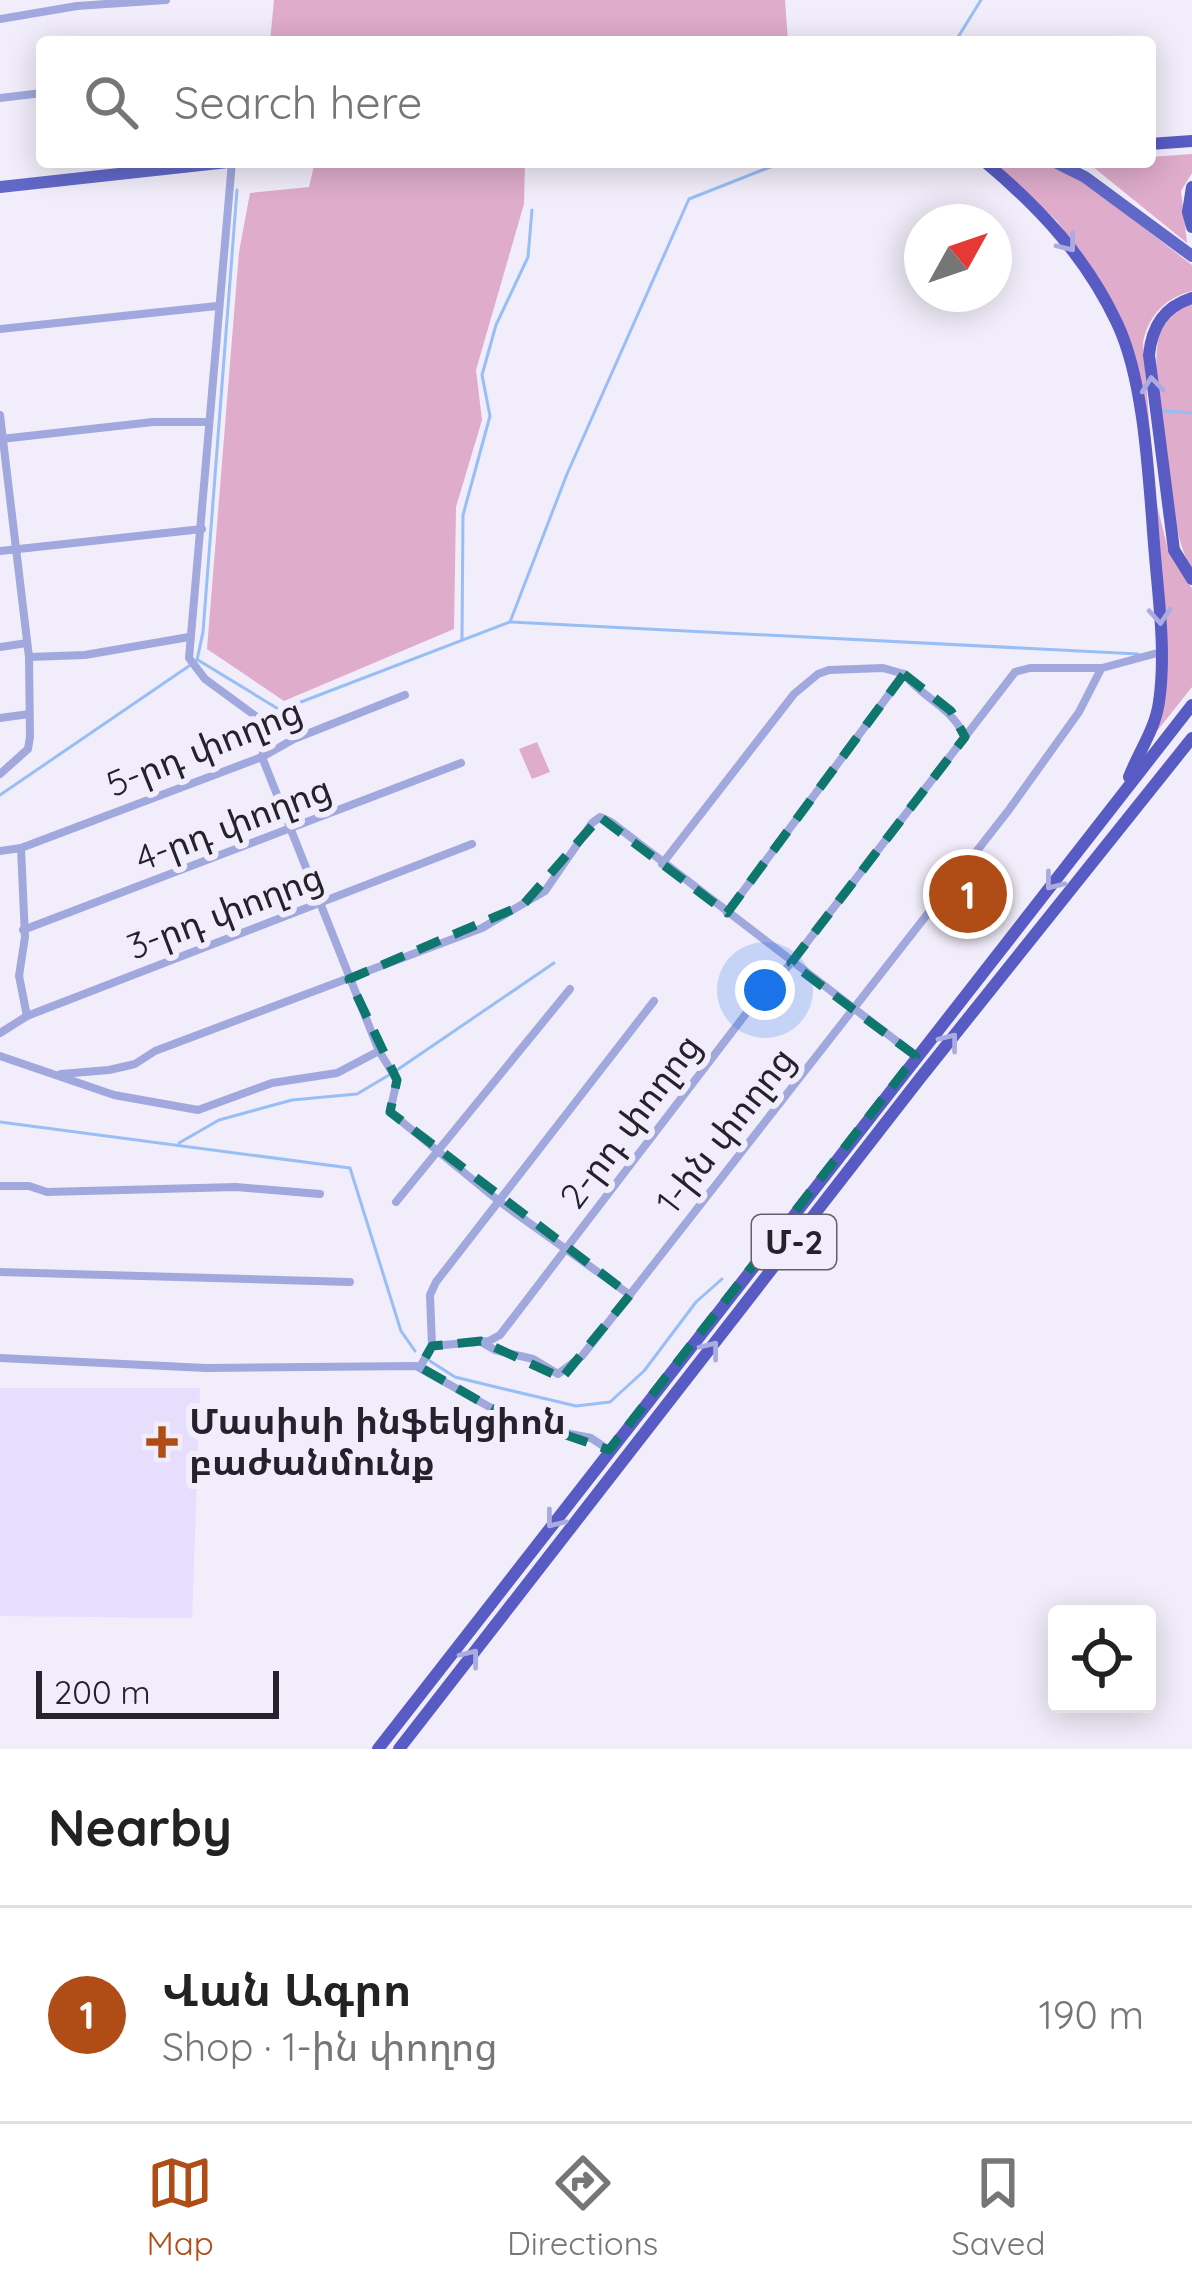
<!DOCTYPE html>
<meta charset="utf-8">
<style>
:root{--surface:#fff;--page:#f2f2f2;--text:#222;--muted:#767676;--line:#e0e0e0;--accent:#b04d17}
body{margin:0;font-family:Quicksand,"Noto Sans Armenian",sans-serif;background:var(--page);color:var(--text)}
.controls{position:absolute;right:36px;bottom:36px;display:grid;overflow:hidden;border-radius:12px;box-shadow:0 6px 30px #0003}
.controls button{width:108px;height:108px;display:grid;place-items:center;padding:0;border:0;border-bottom:3px solid var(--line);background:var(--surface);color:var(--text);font:60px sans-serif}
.compass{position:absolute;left:904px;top:204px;width:108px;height:108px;border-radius:50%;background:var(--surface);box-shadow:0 6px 30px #0003;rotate:50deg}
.scale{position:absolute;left:36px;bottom:30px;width:243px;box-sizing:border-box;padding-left:12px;border:6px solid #25222e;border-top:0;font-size:33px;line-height:42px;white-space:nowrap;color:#25222e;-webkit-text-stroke:9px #f1edfa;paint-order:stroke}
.you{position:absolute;left:765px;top:990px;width:42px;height:42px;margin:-30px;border:9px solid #fff;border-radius:50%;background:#1a73e8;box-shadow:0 0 0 18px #1a73e833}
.badge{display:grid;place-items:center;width:78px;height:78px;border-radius:50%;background:var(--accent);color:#fff;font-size:39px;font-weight:700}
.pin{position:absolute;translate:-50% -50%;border:6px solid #fff;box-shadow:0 3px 12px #0006}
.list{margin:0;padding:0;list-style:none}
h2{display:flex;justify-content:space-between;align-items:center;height:156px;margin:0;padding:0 48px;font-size:51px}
h2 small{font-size:39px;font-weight:400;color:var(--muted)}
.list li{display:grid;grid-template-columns:78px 1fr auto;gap:36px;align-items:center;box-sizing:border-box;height:216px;padding:0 48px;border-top:3px solid var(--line)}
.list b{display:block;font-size:45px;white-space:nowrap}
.list p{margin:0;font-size:39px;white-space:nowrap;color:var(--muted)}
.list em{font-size:39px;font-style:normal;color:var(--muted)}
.icon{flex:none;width:66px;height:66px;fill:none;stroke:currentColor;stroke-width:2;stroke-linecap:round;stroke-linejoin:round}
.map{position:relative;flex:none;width:1192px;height:1749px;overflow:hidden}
.search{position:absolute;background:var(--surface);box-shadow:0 6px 30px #0003;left:36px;right:36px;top:36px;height:132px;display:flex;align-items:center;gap:30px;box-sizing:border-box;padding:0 42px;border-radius:12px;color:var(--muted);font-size:45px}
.sheet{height:372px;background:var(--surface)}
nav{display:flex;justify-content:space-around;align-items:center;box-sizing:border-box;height:168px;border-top:3px solid var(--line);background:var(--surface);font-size:33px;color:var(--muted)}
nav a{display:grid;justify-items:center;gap:6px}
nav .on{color:var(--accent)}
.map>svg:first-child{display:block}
.built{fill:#e7ddfd}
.green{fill:#dfaccb}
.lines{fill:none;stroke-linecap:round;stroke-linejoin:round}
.stream{stroke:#97bef5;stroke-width:3}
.minor{stroke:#a0a8dd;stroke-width:8}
.primary{stroke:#6268c8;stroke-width:12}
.trunk{stroke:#585bc3;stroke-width:12}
.oneway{stroke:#acabe1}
.marked{fill:none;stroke:#0f766e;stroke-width:9;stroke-dasharray:24 15;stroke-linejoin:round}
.poi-dot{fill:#b04d17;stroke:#f1edfa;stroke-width:4.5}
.labels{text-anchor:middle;stroke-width:12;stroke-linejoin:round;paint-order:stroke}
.shield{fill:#f1edfa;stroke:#625f6b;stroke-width:3}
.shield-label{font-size:33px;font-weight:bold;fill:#25222e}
.street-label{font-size:36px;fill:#25222e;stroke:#f1edfa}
.poi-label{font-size:36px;font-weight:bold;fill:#25222e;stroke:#f1edfa;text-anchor:start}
</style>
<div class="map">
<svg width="1192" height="1749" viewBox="0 0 1192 1749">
<rect width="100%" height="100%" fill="#f1edfa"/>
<polygon class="built" points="0,1388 200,1388 192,1618 0,1616"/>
<g class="green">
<polygon points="274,0 785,0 788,42 270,42"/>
<polygon points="1192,154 1192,173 1181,191 1187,243 1087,162 1150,162 1150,157"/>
<polygon points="349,162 525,162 524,204 476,370 482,420 456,507 454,629 284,701 207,649 239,252 250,193 309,187 314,166"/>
<path d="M995 162H1047L1079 178 1192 265V291C1165 298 1149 315 1143 342L1155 497 1168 550 1192 588V687L1153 736 1162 701 1137 393 1116 322 1090 266 1057 221Z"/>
<path d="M1192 303V570C1169 535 1145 361 1162 323 1167 311 1180 307 1192 303Z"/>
<polygon points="537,742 550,772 532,779 519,749"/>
</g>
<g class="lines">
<g class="stream">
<polyline points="955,42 981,0"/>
<polyline points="1164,411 1192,413"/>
<polyline points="511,622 1138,654"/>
<polyline points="462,639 463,515 490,416 482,375 496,325 528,257 532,210"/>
<polyline points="197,660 203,632 237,190"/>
<polyline points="198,660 280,710 510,622 567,474 689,199 783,162"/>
<polyline points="0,795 189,666"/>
<polyline points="397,1070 554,963"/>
<polyline points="0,1122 350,1168 401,1331 415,1351"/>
<polyline points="179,1143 219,1120 292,1100 357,1094 389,1075"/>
<polyline points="430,1361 455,1377 500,1388 576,1406 610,1402 644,1371 696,1302 722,1279"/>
</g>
<g class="minor">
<polyline points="0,19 77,6 166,0"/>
<polyline points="0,98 42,93"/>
<polyline points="232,162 189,658 205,679 265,723 268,734 262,757 379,1051 397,1080 390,1112 500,1202 630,1295"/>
<polyline points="0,329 217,306"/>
<polyline points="0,415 29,657 30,737 28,749 0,774"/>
<polyline points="1,439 153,422 208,422"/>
<polyline points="0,551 202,529"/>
<polyline points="0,647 27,643"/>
<polyline points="29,657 85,655 189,637"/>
<path d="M904 674C926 701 947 703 965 736"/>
<polyline points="0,718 29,714"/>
<polyline points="21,848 25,937 19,976 27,1016"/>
<polyline points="0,851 21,848 262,757 294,739 405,695"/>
<polyline points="662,864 794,694 818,674 829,670 883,668 904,674"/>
<polyline points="727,913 904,674"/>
<polyline points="23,930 461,763"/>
<polyline points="0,1033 27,1016 472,844"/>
<polyline points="0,1056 114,1095 198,1110 272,1083 337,1073 379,1051"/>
<polyline points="61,1074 109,1070 135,1064 155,1051 482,928 545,891 592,823 600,817 611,822 916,1056"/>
<polyline points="0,1186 29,1186 47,1192 236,1187 320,1194"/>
<polyline points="396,1202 570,989"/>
<polyline points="0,1272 350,1282"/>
<polyline points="483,1343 495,1350 533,1359 558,1374 582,1356 1008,811 1079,712 1101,669"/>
<polyline points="432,1346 489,1341 500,1335 748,1011 791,963 1015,672 1030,668 1102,668 1161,652"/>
<polyline points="432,1346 430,1295 436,1282 654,1001"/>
<polyline points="0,1358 206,1368 416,1366 495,1410 550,1430 591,1438 609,1450"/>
<polyline points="420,1367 432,1346"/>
</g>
<g class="primary">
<polyline points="1055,162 1085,177 1192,256"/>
<polyline points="0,187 228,162"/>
</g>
<g class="trunk">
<polyline points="1150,144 1192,141"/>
<path d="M985 162C1040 208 1086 257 1117 323 1146 384 1149 488 1155 556 1159 603 1166 654 1159 702 1155 730 1139 751 1129 777"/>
<polyline points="1192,187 1188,212 1192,227"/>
<path d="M1192 298C1164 307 1152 326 1149 355L1174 550 1192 579"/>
<polyline points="378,1749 1192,705"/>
<polyline points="399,1749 921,1077 1192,738"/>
</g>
</g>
<defs><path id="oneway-chevron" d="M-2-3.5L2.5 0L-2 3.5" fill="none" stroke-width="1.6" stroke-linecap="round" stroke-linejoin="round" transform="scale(3)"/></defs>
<g class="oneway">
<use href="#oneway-chevron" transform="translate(1068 244) rotate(52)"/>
<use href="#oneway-chevron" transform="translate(1152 385) rotate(-96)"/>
<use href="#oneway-chevron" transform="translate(1160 616) rotate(86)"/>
<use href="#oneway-chevron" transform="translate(1053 882) rotate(128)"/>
<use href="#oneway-chevron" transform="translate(950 1041) rotate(-52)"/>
<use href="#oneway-chevron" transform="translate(711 1349) rotate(-52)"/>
<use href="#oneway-chevron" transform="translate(554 1520) rotate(128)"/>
<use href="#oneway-chevron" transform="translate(471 1657) rotate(-52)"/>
</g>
<path class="marked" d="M904 674 951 711 965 737 791 963 916 1056 609 1450 495 1410 420 1367 432 1346 481 1341 562 1378 630 1295 390 1112 397 1080 349 979 523 905 600 817 727 913Z"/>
<path class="poi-dot" d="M156 1424h12v12h12v12h-12v12h-12v-12h-12v-12h12z"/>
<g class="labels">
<rect class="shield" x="752" y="1215" width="84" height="54" rx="9"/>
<g class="shield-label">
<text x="794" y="1254">Մ-2</text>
</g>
<g class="street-label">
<text transform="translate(204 747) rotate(-22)" y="13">5-րդ փողոց</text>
<text transform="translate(233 823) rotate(-21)" y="13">4-րդ փողոց</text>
<text transform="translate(225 911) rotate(-21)" y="13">3-րդ փողոց</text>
<text transform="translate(630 1121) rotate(-53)" y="13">2-րդ փողոց</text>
<text transform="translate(725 1130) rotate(-52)" y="13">1-ին փողոց</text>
</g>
<g class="poi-label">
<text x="189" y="1434">Մասիսի ինֆեկցիոն<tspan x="189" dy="41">բաժանմունք</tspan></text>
</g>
</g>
</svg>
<div class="controls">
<button><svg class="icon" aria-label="locate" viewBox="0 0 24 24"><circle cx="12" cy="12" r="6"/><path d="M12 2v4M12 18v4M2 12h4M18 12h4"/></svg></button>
</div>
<svg class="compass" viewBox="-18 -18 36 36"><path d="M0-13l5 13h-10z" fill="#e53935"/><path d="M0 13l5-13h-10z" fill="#767676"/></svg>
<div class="scale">200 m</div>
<div class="you"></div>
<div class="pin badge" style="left:968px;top:894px">1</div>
<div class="search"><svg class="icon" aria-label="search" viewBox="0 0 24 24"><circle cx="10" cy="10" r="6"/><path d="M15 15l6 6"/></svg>Search here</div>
</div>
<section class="sheet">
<h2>Nearby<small></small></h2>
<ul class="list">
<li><span class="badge">1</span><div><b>Վան Ագրո</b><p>Shop · 1-ին փողոց</p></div><em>190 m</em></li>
</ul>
</section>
<nav>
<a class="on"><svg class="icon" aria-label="map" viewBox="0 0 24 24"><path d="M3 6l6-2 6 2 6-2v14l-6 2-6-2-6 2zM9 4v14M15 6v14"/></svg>Map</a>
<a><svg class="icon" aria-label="directions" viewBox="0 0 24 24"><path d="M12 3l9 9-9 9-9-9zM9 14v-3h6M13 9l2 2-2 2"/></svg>Directions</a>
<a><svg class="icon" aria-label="saved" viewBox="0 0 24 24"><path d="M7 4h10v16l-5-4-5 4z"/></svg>Saved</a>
</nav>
